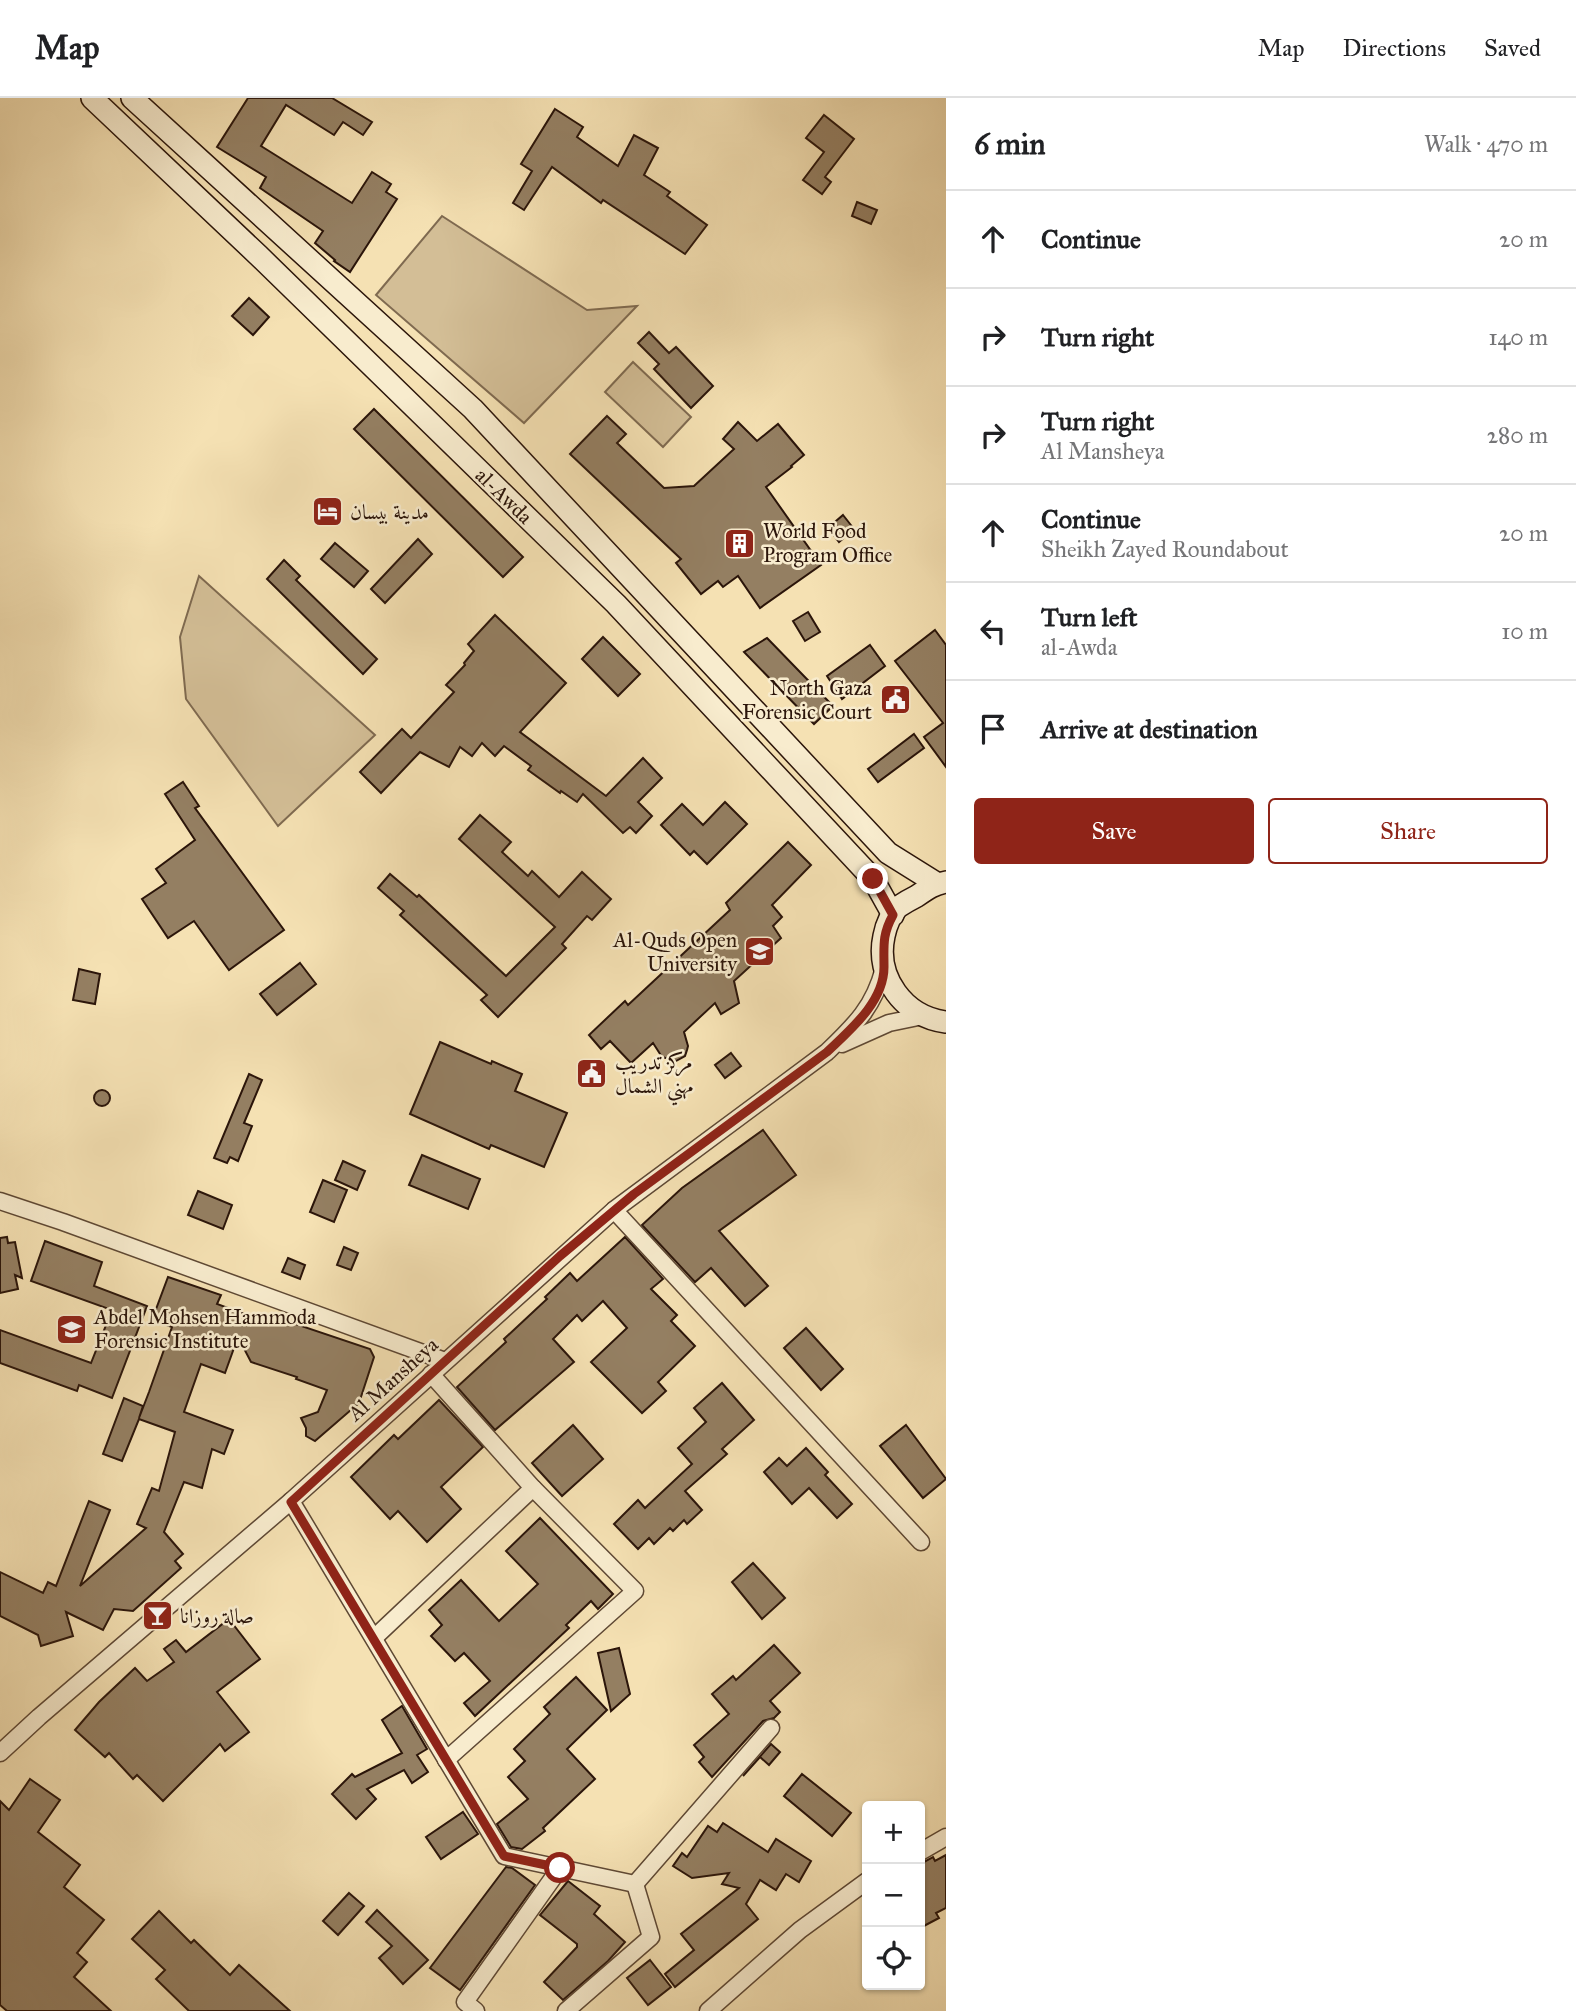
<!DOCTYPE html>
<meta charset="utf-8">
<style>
:root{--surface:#fff;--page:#f2f2f2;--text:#202124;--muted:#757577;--line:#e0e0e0;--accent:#8f2418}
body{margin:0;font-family:"IM FELL Great Primer",Amiri,serif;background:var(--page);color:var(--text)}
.controls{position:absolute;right:21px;bottom:21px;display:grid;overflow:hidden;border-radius:7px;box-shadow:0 2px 5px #0004}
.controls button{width:63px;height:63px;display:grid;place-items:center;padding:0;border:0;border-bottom:2px solid var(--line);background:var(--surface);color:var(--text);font:35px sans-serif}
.stop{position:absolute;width:21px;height:21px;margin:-16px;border:5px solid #8f2418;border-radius:50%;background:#fff}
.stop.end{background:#8f2418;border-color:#fff;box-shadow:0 2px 7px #0008}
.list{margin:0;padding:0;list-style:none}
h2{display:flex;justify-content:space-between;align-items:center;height:91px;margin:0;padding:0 28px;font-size:30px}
h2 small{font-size:23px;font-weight:400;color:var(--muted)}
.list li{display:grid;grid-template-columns:46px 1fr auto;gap:21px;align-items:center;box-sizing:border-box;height:98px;padding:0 28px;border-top:2px solid var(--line)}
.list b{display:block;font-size:26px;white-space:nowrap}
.list p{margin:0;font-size:23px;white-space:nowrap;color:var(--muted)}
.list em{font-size:23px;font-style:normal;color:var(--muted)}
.actions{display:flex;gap:14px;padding:21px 28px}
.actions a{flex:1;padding:16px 0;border:2px solid var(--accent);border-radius:7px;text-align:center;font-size:24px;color:var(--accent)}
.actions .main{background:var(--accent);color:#fff}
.icon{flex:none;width:38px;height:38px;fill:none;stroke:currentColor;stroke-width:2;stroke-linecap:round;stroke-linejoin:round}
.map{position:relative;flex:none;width:946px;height:1913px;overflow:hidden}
header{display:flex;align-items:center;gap:42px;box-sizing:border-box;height:98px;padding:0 35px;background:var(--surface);border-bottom:2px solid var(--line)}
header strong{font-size:33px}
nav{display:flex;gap:38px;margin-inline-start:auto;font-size:24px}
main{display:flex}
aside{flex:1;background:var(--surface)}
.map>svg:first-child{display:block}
.green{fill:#d3be96;stroke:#7f6a50;stroke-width:2}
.building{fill:#947f62;stroke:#2b150a;stroke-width:2}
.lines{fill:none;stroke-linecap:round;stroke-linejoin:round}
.street-casing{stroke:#5e4834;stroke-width:19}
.secondary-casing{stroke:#2b150a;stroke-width:24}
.street{stroke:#f8ecce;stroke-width:16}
.secondary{stroke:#f8ecce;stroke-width:21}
.route{stroke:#8f2418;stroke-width:9}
.labels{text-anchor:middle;stroke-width:5;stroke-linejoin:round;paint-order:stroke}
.street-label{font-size:21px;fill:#2b150a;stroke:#f8ecce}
.poi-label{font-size:21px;fill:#2b150a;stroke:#f8ecce;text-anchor:start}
</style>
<header>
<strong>Map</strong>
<nav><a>Map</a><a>Directions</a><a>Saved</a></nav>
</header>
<main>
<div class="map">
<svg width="946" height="1913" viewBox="0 0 946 1913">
<rect width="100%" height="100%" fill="#f5e1b3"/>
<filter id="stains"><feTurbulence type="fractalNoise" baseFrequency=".00286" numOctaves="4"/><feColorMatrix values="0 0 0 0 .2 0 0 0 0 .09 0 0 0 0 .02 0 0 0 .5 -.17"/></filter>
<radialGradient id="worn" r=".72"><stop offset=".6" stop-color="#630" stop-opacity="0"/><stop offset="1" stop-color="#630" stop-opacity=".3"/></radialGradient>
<g class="green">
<polygon points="442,118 587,212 637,208 524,325 376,197"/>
<polygon points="633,264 691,319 663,349 605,294"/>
<polygon points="199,478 375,637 278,728 186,601 180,539"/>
</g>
<g class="building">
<polygon points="248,0 332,0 372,24 363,37 343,24 334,37 286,7 261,48 352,105 372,74 391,86 386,94 397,101 350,174 334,163 335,162 315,145 323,133 260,90 266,79 217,49"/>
<polygon points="555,11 583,29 577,39 618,68 634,37 658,50 644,77 670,94 667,98 707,127 685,156 603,102 601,105 552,69 524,112 513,105 532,73 521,66"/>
<polygon points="824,17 854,41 825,79 831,84 822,96 803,82 824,54 806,40"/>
<polygon points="857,104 877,112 871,126 852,118"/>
<polygon points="249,200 269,219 253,237 232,218"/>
<polygon points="649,234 669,255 676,249 713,288 691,310 654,271 659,266 638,245"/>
<polygon points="374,311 523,459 503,479 354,331"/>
<polygon points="607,318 626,336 617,345 664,390 694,388 734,351 723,341 738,324 757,343 778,326 804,357 791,368 792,369 766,389 821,467 760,510 738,478 723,489 718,483 701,496 676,465 681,461 570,356"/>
<polygon points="843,417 854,431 839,444 828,430"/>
<polygon points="418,441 432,456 385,505 371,491"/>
<polygon points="335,445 368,473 354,489 321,461"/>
<polygon points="284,462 300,478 296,482 377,561 363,576 267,481"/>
<polygon points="808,514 820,534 805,543 793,523"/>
<polygon points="495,517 566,585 520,634 606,698 643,660 662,680 638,704 652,718 636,735 630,729 623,735 583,696 577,704 561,693 560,695 528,672 531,668 504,648 495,658 482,645 472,658 460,649 449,669 420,654 381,695 360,674 402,631 411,640 454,594 446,587 465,567 464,565 474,553 468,546"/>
<polygon points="935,532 946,547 946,669 924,639 943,625 895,563"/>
<polygon points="603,539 640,576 618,598 582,561"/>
<polygon points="767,540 833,608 814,626 744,554"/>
<polygon points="870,547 885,568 842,601 827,578"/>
<polygon points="914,636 924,650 878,684 868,671"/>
<polygon points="183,684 199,708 195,710 284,832 229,872 194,823 168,840 142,801 166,785 156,771 195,742 165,696"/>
<polygon points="725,704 747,726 707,766 694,753 690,757 661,727 682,706 703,727"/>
<polygon points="480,717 511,744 502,754 528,778 532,773 559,799 582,774 611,801 592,822 587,818 562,846 566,850 498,919 481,902 487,897 400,817 404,813 378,790 390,776 417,799 419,797 506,878 555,829 459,741"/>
<polygon points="788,744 811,767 772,807 782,819 773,828 781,840 734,883 739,905 721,916 715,905 684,934 688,948 687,952 685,958 676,963 662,959 653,945 631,965 610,943 601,951 589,937 625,903 628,907 730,812 726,805"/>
<polygon points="300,865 316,886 277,917 260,896"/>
<polygon points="79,871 100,876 95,906 73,902"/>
<polygon points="440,944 491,966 492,963 522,976 515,993 567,1015 544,1069 491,1047 489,1051 410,1016"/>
<polygon points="731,955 741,968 725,980 715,967"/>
<polygon points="249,976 262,982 244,1025 252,1028 238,1063 230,1059 227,1065 214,1060"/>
<circle cx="102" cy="1000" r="8"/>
<polygon points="763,1032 796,1077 719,1133 768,1188 745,1208 711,1170 695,1184 642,1127 682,1090"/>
<polygon points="422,1057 480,1081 468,1111 409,1087"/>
<polygon points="343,1063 365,1073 357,1092 335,1082"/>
<polygon points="323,1082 347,1092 334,1124 310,1114"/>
<polygon points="198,1093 232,1107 223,1131 188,1117"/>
<polygon points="7,1139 8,1145 15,1144 22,1180 15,1177 18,1191 0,1195 0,1140"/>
<polygon points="625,1139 663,1181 651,1191 677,1217 671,1223 695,1248 658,1284 666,1293 642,1315 591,1264 627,1230 603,1203 582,1223 577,1217 553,1241 574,1264 495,1332 457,1289 506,1244 504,1241 547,1201 545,1199 570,1175 577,1183"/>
<polygon points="45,1143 102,1164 94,1188 147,1208 112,1300 79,1287 77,1293 0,1265 0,1232 91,1265 112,1212 31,1183"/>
<polygon points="344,1149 358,1155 351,1172 337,1167"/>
<polygon points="288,1160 305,1167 300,1181 282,1174"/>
<polygon points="168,1179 221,1197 217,1206 258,1221 266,1216 370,1251 374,1259 359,1305 315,1343 306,1338 306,1330 301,1320 318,1314 327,1292 296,1281 297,1279 251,1264 238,1239 225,1275 201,1266 184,1314 233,1332 224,1356 212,1351 202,1390 184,1384 164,1434 183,1456 175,1463 181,1470 133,1513 114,1511 103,1532 66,1514 73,1538 41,1548 38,1537 0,1518 0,1474 43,1495 48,1484 56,1488 89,1403 110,1412 80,1488 146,1430 137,1426 152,1390 159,1393 175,1334 139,1321 122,1363 103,1356 124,1300 143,1308 139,1320 149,1294 172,1229 152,1222"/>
<polygon points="806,1230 843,1271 821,1292 784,1250"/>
<polygon points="722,1285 754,1322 722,1351 727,1356 685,1393 702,1412 687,1426 684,1422 673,1433 670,1430 654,1446 649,1440 638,1451 614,1426 638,1402 645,1410 692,1366 678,1350 706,1324 694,1310"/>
<polygon points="439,1302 483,1349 441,1389 461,1411 427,1444 398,1413 390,1421 351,1379 394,1337 398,1341"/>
<polygon points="573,1327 603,1361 562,1398 532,1365"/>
<polygon points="906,1327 946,1381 923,1400 880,1348"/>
<polygon points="806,1350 828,1374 825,1377 852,1406 837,1420 809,1390 792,1406 764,1374 779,1360 787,1368"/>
<polygon points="540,1420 613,1496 598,1511 591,1503 566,1527 569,1530 475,1618 464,1605 490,1583 464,1555 455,1563 431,1538 442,1527 429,1512 461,1482 499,1523 538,1486 506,1453"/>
<polygon points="753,1465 785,1500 762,1521 732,1484"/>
<polygon points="229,1521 260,1561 217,1594 249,1634 225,1653 220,1646 163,1703 137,1677 133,1681 109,1655 105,1659 75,1632 99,1604 135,1570 147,1583 174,1564 164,1551 176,1542 186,1554"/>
<polygon points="774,1547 800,1575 770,1603 780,1614 774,1620 763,1623 712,1679 699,1664 704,1659 694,1647 729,1616 712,1596 733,1578 736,1582"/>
<polygon points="619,1550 630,1596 611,1613 598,1555"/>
<polygon points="576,1579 607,1612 567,1651 595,1681 543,1730 545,1733 522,1751 511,1749 497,1726 528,1701 508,1679 525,1663 514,1651 550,1616 544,1609"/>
<polygon points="402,1608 427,1651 417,1657 428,1674 412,1685 404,1672 367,1691 376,1701 356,1721 332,1696 352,1676 355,1679 402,1655 382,1622"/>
<polygon points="771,1646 780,1654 769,1667 760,1659 743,1678"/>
<polygon points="802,1676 851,1715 832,1738 784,1698"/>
<polygon points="30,1681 60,1702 38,1734 80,1767 64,1789 104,1822 77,1855 87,1864 74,1879 111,1913 7,1913 0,1907 0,1703 9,1712"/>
<polygon points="463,1714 478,1736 441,1761 426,1739"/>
<polygon points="723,1725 768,1754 776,1741 811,1763 799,1784 786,1776 776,1792 760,1782 746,1806 758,1821 675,1889 665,1876 694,1852 681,1836 739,1790 722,1786 729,1775 692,1780 673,1768 682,1755 687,1759 708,1728 717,1734"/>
<polygon points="946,1757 946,1810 936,1815 939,1820 920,1830 920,1766 933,1759 935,1763"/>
<polygon points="506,1769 512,1770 535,1787 460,1892 430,1870"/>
<polygon points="568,1783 600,1808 594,1816 625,1844 608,1863 563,1902 544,1884 577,1849 577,1846 540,1817"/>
<polygon points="349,1795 364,1808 338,1837 323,1823"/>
<polygon points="377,1812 428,1862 403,1886 379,1860 392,1848 366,1824"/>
<polygon points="159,1813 191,1845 194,1842 230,1877 239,1867 290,1913 189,1913 156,1881 165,1872 132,1841"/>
<polygon points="650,1862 671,1889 648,1907 627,1880"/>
</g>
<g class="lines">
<defs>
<g id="street">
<polyline points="842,946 889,925 923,918"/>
<polyline points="0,1103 63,1124 445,1263"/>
<polyline points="614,1112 921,1444"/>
<polyline points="431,1276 533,1390 635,1493 446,1662"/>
<polyline points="291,1403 504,1758 635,1786 771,1630"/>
<polyline points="374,1540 533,1390"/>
<path d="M0 1655 39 1619 291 1403 614 1112 827 954C855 927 874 909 884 870"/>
<polyline points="920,1754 946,1739"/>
<polyline points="476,1913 465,1904 560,1770"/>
<polyline points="566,1913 651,1839 635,1786"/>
<polyline points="708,1913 800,1832 867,1783"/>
</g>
<g id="secondary">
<polyline points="92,0 258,157 616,506 873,781 893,817"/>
<polyline points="132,0 473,311 888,755 936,785"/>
<path d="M946 784C934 786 927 791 917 798 911 801 904 805 898 809 891 816 886 828 884 838 875 879 904 919 946 924"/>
</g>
</defs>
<use href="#street" class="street-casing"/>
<use href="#secondary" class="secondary-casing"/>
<use href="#street" class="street"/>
<use href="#secondary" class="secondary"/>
</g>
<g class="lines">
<path class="route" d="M560 1770 504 1758 291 1404 560 1158 634 1096 827 954C850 932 884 904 884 869 884 848 882 837 893 817L873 781"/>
</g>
<defs>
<symbol id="hotel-square" viewBox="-11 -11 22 22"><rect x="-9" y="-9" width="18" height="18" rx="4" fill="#8f2418" stroke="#f8ecce"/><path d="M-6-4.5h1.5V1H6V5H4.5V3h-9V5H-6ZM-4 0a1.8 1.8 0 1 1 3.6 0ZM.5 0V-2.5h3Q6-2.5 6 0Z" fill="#fff"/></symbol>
<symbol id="building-square" viewBox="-11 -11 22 22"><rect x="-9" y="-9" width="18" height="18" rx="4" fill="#8f2418" stroke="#f8ecce"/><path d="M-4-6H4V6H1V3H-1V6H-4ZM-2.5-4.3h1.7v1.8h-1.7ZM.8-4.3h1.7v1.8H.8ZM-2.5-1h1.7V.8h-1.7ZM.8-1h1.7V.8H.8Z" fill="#fff"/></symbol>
<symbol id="civic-square" viewBox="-11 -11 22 22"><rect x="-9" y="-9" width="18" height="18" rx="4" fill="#8f2418" stroke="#f8ecce"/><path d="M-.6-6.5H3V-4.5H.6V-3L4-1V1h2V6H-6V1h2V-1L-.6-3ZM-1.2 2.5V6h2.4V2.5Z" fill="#fff"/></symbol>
<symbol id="university-square" viewBox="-11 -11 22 22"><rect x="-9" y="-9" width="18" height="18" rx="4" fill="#8f2418" stroke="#f8ecce"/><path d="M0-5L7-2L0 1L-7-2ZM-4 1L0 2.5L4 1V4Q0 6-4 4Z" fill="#fff"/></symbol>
<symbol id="bar-square" viewBox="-11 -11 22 22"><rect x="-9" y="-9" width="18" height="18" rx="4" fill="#8f2418" stroke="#f8ecce"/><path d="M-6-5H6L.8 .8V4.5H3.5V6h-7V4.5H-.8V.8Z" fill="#fff"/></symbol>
</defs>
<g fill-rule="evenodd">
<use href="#hotel-square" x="310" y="396" width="35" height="35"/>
<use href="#building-square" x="722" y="428" width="35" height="35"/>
<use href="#civic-square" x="878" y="584" width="35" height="35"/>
<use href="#university-square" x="742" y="836" width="35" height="35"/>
<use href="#civic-square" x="574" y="958" width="35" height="35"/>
<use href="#university-square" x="54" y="1214" width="35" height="35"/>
<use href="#bar-square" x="140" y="1500" width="35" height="35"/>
</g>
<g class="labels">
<g class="street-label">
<text transform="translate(504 398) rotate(44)" y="7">al-Awda</text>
<text transform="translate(393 1281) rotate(-42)" y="7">Al Mansheya</text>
</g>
<g class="poi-label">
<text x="350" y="421">مدينة بيسان</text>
<text x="763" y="440">World Food<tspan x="763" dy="24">Program Office</tspan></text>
<text x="872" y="597" text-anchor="end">North Gaza<tspan x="872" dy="24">Forensic Court</tspan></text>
<text x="737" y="849" text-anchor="end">Al-Quds Open<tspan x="737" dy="24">University</tspan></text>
<text x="615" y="971">مركز تدريب<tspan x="615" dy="24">مهني الشمال</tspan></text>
<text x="94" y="1226">Abdel Mohsen Hammoda<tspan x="94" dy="24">Forensic Institute</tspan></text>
<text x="180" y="1525">صالة روزانا</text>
</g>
</g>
<rect width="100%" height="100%" filter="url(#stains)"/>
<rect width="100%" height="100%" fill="url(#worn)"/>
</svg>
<div class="controls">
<button>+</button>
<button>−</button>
<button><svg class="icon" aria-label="locate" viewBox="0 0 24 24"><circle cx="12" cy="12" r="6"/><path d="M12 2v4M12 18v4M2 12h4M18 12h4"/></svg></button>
</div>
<div class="stop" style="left:560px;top:1770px"></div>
<div class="stop end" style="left:873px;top:781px"></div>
</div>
<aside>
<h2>6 min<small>Walk · 470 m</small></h2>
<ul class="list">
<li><svg class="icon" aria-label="ahead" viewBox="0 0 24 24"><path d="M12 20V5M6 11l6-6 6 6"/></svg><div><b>Continue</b></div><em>20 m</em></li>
<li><svg class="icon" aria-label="right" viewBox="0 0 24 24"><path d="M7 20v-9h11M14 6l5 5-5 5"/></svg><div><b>Turn right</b></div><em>140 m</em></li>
<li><svg class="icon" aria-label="right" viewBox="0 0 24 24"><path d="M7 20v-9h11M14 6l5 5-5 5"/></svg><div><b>Turn right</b><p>Al Mansheya</p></div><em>280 m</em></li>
<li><svg class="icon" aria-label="ahead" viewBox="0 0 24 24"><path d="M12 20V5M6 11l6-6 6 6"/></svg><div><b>Continue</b><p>Sheikh Zayed Roundabout</p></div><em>20 m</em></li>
<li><svg class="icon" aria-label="left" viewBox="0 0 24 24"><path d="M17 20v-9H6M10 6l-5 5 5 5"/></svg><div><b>Turn left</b><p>al-Awda</p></div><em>10 m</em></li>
<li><svg class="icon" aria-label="arrive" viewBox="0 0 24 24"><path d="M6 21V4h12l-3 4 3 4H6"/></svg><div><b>Arrive at destination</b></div></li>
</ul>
<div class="actions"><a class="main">Save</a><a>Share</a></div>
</aside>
</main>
